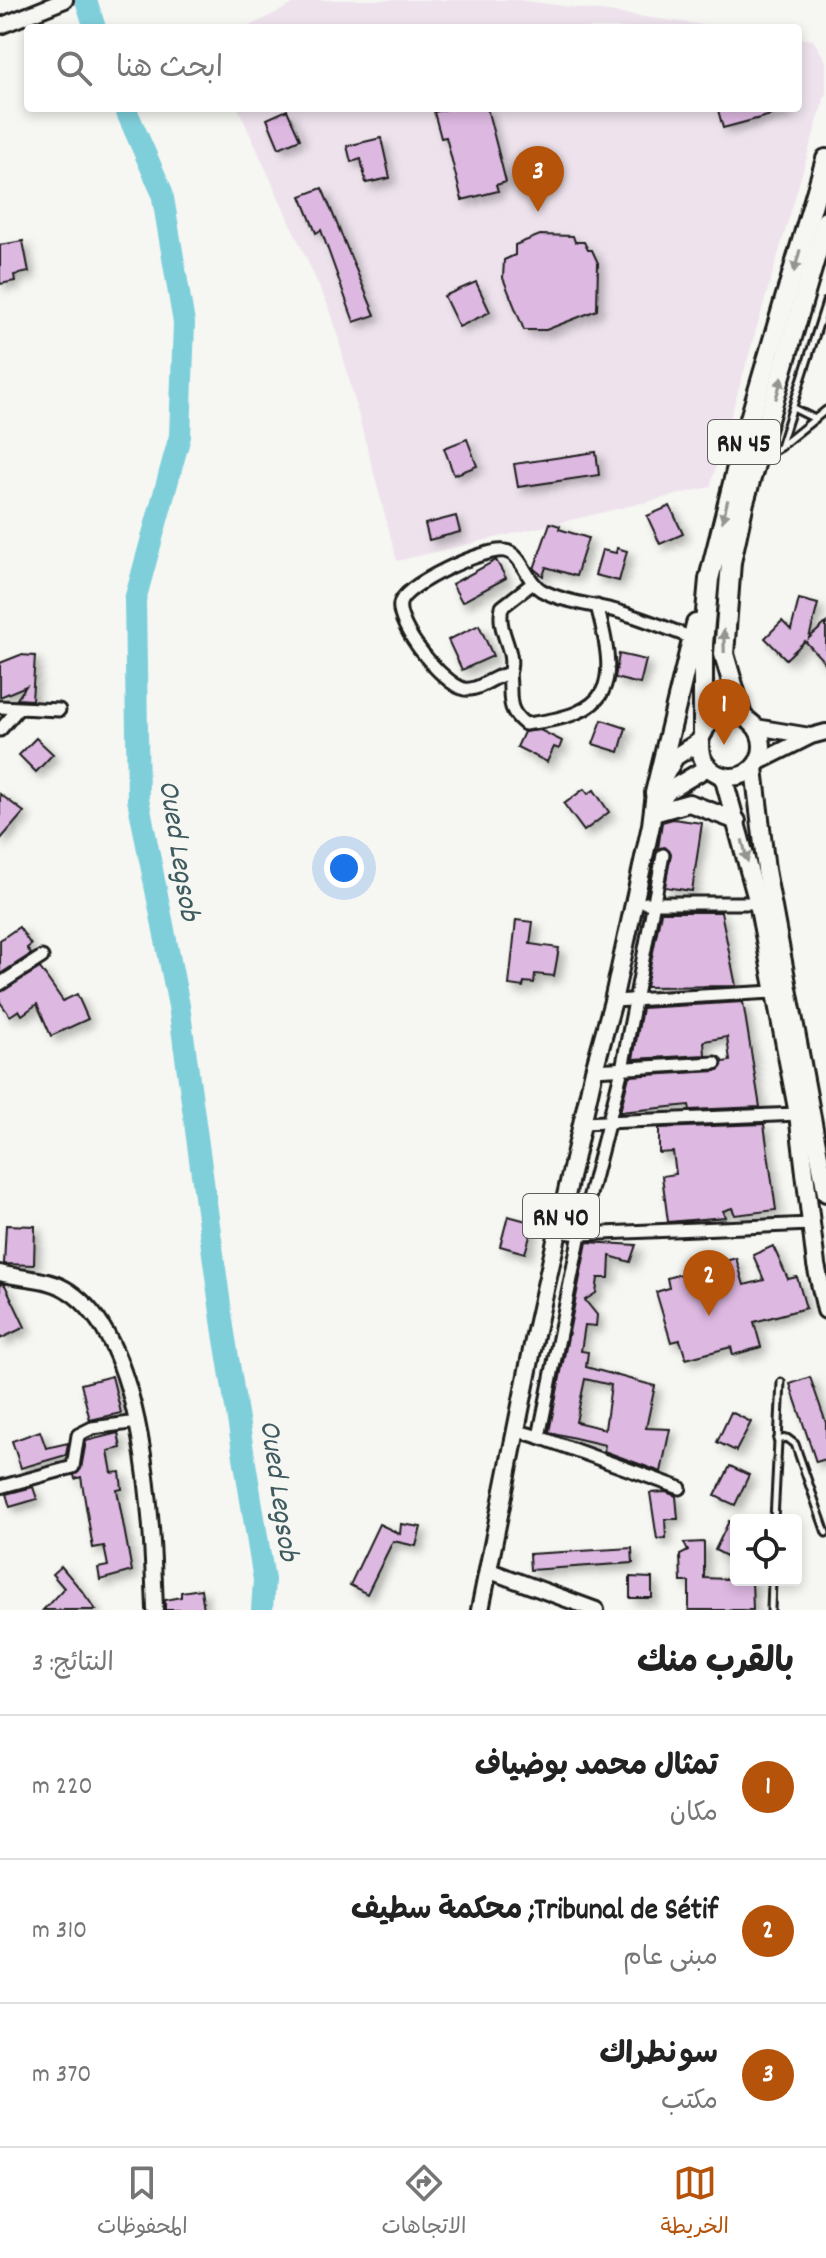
<!DOCTYPE html>
<html lang="ar">
<meta charset="utf-8">
<style>
:root{--surface:#fff;--page:#f2f2f2;--text:#222;--muted:#767676;--line:#e0e0e0;--accent:#b45309}
body{margin:0;font-family:Dekko,"Playpen Sans Arabic",sans-serif;background:var(--page);color:var(--text);direction:rtl}
.controls{position:absolute;right:24px;bottom:24px;display:grid;overflow:hidden;border-radius:8px;box-shadow:0 4px 12px #0003}
.controls button{width:72px;height:72px;display:grid;place-items:center;padding:0;border:0;border-bottom:2px solid var(--line);background:var(--surface);color:var(--text);font:40px sans-serif}
.you{position:absolute;left:344px;top:868px;width:28px;height:28px;margin:-20px;border:6px solid #fff;border-radius:50%;background:#1a73e8;box-shadow:0 0 0 12px #1a73e833}
.badge{display:grid;place-items:center;width:52px;height:52px;border-radius:50%;background:var(--accent);color:#fff;font-size:26px;font-weight:700}
.pin{position:absolute;translate:-50% -66px;filter:drop-shadow(0 2px 4px #0008)}
.pin::after{content:'';position:absolute;top:42px;width:28px;height:24px;background:inherit;clip-path:polygon(0 0,100% 0,50% 100%)}
.list{margin:0;padding:0;list-style:none}
h2{display:flex;justify-content:space-between;align-items:center;height:104px;margin:0;padding:0 32px;font-size:34px}
h2 small{font-size:26px;font-weight:400;color:var(--muted)}
.list li{display:grid;grid-template-columns:52px 1fr auto;gap:24px;align-items:center;box-sizing:border-box;height:144px;padding:0 32px;border-top:2px solid var(--line)}
.list b{display:block;font-size:30px;white-space:nowrap}
.list p{margin:0;font-size:26px;white-space:nowrap;color:var(--muted)}
.list em{font-size:26px;font-style:normal;color:var(--muted)}
.icon{flex:none;width:44px;height:44px;fill:none;stroke:currentColor;stroke-width:2;stroke-linecap:round;stroke-linejoin:round}
.map{position:relative;flex:none;width:826px;height:1610px;overflow:hidden;direction:ltr}
.search{position:absolute;background:var(--surface);box-shadow:0 4px 12px #0003;left:24px;right:24px;top:24px;height:88px;display:flex;align-items:center;gap:20px;box-sizing:border-box;padding:0 28px;border-radius:8px;color:var(--muted);font-size:30px}
.sheet{height:536px;background:var(--surface)}
nav{display:flex;justify-content:space-around;align-items:center;box-sizing:border-box;height:112px;border-top:2px solid var(--line);background:var(--surface);font-size:22px;color:var(--muted)}
nav a{display:grid;justify-items:center;gap:4px}
nav .on{color:var(--accent)}
.map>svg:first-child{display:block}
.built{fill:#eee3ed}
.lines{fill:none;stroke-linecap:round;stroke-linejoin:round}
.river{stroke:#7fcfdb;stroke-width:22}
.building{fill:#ddb8e1;stroke:#1c1c1c;stroke-width:2;fill-rule:evenodd;filter:url(#shadow)}
.service-casing{stroke:#1c1c1c;stroke-width:11}
.minor-casing{stroke:#1c1c1c;stroke-width:17}
.tertiary-casing{stroke:#1c1c1c;stroke-width:20}
.secondary-casing{stroke:#1c1c1c;stroke-width:20}
.primary-casing{stroke:#1c1c1c;stroke-width:22}
.trunk-casing{stroke:#1c1c1c;stroke-width:24}
.service{stroke:#f6f6f2;stroke-width:5}
.minor{stroke:#f6f6f2;stroke-width:11}
.tertiary{stroke:#f6f6f2;stroke-width:14}
.secondary{stroke:#f6f6f2;stroke-width:14}
.primary{stroke:#f6f6f2;stroke-width:16}
.trunk{stroke:#f6f6f2;stroke-width:18}
.oneway{fill:#949492}
.labels{text-anchor:middle;stroke-width:7;stroke-linejoin:round;paint-order:stroke}
.shield{fill:#f6f6f2;stroke:#5d5d5c;stroke-width:2}
.shield-label{font-size:26px;font-weight:bold;fill:#1c1c1c}
.water-label{font-size:30px;font-style:italic;fill:#3f5b5f;stroke:#f6f6f2}
</style>
<div class="map">
<svg width="826" height="1610" viewBox="0 0 826 1610">
<defs>
<filter id="shadow"><feDropShadow dx="5.5" dy="5.5" stdDeviation="4" flood-color="#0004"/></filter>
</defs>
<rect width="100%" height="100%" fill="#f6f6f2"/>
<filter id="ink" filterUnits="userSpaceOnUse"><feTurbulence type="fractalNoise" baseFrequency=".0125" numOctaves="2"/><feDisplacementMap in="SourceGraphic" scale="16" xChannelSelector="R" yChannelSelector="G"/><feConvolveMatrix kernelMatrix="1 2 1 2 8 2 1 2 1" color-interpolation-filters="sRGB"/></filter>
<g filter="url(#ink)">
<g class="built">
<polygon points="301,0 519,0 726,28 246,28"/>
<polygon points="798,38 813,40 826,61 826,92 710,487 397,561 332,315 238,108 798,108"/>
</g>
<g class="lines">
<g class="river">
<polyline points="86,0 95,28"/>
<polyline points="125,108 162,192 184,323 180,436 135,600 138,799 179,1006 223,1327 264,1580 262,1610"/>
</g>
</g>
<g class="building">
<polygon points="451,108 487,108 506,182 496,185 498,191 462,200 446,137 441,138 434,112"/>
<polygon points="724,108 786,108 786,111 723,128 718,110"/>
<polygon points="287,110 300,139 279,148 267,119"/>
<polygon points="381,138 390,178 366,183 361,159 351,162 347,146"/>
<polygon points="322,188 375,315 354,322 321,230 316,233 301,196"/>
<polygon points="540,235 573,236 575,242 584,242 588,250 592,250 598,263 597,310 546,330 524,330 503,278 504,260 515,255 515,245"/>
<polygon points="23,241 29,272 14,275 15,281 0,284 0,245"/>
<polygon points="476,282 490,312 459,327 444,296"/>
<polygon points="467,439 477,466 454,475 444,448"/>
<polygon points="596,452 599,475 518,487 514,464"/>
<polygon points="670,506 683,534 660,544 647,516"/>
<polygon points="456,516 460,532 429,540 425,524"/>
<polygon points="550,523 560,526 559,529 588,538 576,576 546,567 543,576 534,569"/>
<polygon points="617,548 627,551 619,581 595,575 602,550 616,553"/>
<polygon points="496,560 506,578 462,602 452,584"/>
<polygon points="799,599 818,604 809,638 826,623 826,664 805,641 786,659 765,638 782,621 791,630"/>
<polygon points="479,625 493,656 462,670 448,640"/>
<polygon points="619,654 646,660 640,684 615,678"/>
<polygon points="20,655 35,656 32,700 17,699 26,686 0,697 0,663"/>
<polygon points="602,720 626,728 619,752 593,744"/>
<polygon points="540,730 562,741 559,749 554,747 547,762 517,747 524,732"/>
<polygon points="36,738 53,754 36,772 19,755"/>
<polygon points="584,789 588,794 594,790 609,812 584,831 564,804"/>
<polygon points="0,794 24,812 0,840"/>
<polygon points="673,819 702,823 692,891 665,887 671,853 665,847 658,849 662,822"/>
<polygon points="661,912 721,912 736,986 646,987"/>
<polygon points="516,920 533,922 530,944 559,948 554,976 535,974 534,983 524,982 523,987 509,985"/>
<polygon points="19,927 31,945 27,948 31,954 0,974 0,940"/>
<polygon points="40,968 63,1001 77,994 88,1019 51,1036 37,1004 22,1015 19,1010 10,1016 0,1002 0,992"/>
<polygon points="743,1002 760,1107 690,1110 689,1105 620,1112 629,1076 716,1071 723,1062 730,1061 727,1037 704,1041 705,1055 633,1059 642,1008"/>
<polygon points="764,1124 776,1210 735,1215 732,1208 723,1211 725,1217 668,1222 662,1176 676,1174 673,1152 659,1153 659,1128"/>
<polygon points="508,1216 534,1223 525,1253 500,1246"/>
<polygon points="6,1225 35,1226 34,1265 4,1264"/>
<path d="M587 1242 636 1245 630 1262 610 1256 609 1278H598L596 1293 585 1300 597 1315 596 1326 585 1325 581 1351 588 1352 586 1367 655 1386 646 1428 670 1429 661 1472 604 1451 605 1445 549 1432ZM585 1379 611 1385 605 1429 576 1422Z"/>
<polygon points="773,1246 788,1279 797,1277 806,1308 754,1322 761,1347 733,1355 731,1347 686,1359 680,1340 671,1342 656,1292 669,1288 667,1278 736,1258 744,1285 764,1280 753,1255"/>
<polygon points="0,1283 5,1285 25,1327 0,1339"/>
<polygon points="112,1376 121,1413 90,1420 81,1384"/>
<polygon points="810,1377 826,1423 826,1459 816,1462 790,1384"/>
<polygon points="731,1412 751,1422 736,1451 717,1442"/>
<polygon points="40,1431 46,1448 68,1443 66,1455 21,1468 12,1441"/>
<polygon points="118,1433 121,1448 108,1451 112,1473 120,1472 122,1489 117,1490 132,1571 100,1580 98,1568 108,1566 104,1546 93,1548 81,1477 75,1479 74,1475 81,1469 86,1441"/>
<polygon points="730,1466 749,1475 735,1505 715,1496"/>
<polygon points="33,1487 37,1499 10,1507 6,1494"/>
<polygon points="666,1492 676,1496 678,1519 665,1519 666,1538 657,1539 650,1493"/>
<polygon points="729,1521 736,1524 736,1561 715,1550"/>
<polygon points="379,1524 400,1534 401,1524 421,1527 416,1546 393,1541 367,1594 350,1585"/>
<polygon points="704,1542 704,1578 752,1580 753,1610 689,1610 689,1582 681,1582 680,1555 688,1551 684,1543"/>
<polygon points="632,1548 633,1563 530,1570 529,1554"/>
<polygon points="61,1566 82,1591 96,1610 43,1610 64,1588 52,1574"/>
<polygon points="630,1577 652,1578 652,1598 630,1598"/>
<polygon points="201,1589 204,1610 165,1610 165,1600 181,1597 181,1592"/>
</g>
<g class="lines">
<defs>
<g id="service">
<polyline points="793,408 815,419"/>
<polyline points="780,447 826,410"/>
<polyline points="762,458 780,447 826,302"/>
<polyline points="777,1440 787,1438 795,1444 826,1533"/>
<polyline points="774,1520 781,1382"/>
<polyline points="771,1610 772,1580"/>
</g>
<g id="minor">
<path d="M597 606C619 687 613 714 525 724 505 709 512 695 509 674 495 674 479 692 464 689 443 684 396 626 400 604 403 585 486 547 505 551 522 553 526 581 541 590 564 603 598 605 623 613 647 620 669 629 692 638"/>
<path d="M509 674C517 650 496 633 502 607L533 583"/>
<polyline points="0,707 59,710"/>
<polyline points="0,730 18,709"/>
<polyline points="646,903 758,903"/>
<polyline points="0,984 42,957"/>
<polyline points="613,1001 774,992"/>
<polyline points="594,1070 715,1063"/>
<polyline points="582,1123 798,1114"/>
<polyline points="557,1231 580,1234 811,1224"/>
<polyline points="518,1431 539,1437 580,1234 622,1069 663,855"/>
<polyline points="539,1437 680,1488"/>
<polyline points="0,1487 73,1467 78,1435 92,1428 138,1422"/>
</g>
<g id="tertiary">
<polyline points="756,727 810,736"/>
<polyline points="759,762 811,736 826,732"/>
<polyline points="490,1571 596,1610"/>
</g>
<g id="secondary">
<polyline points="0,26 65,0"/>
<path d="M0 1273C24 1280 49 1277 70 1292 147 1344 152 1525 155 1610"/>
</g>
<g id="primary">
<circle cx="731" cy="746" r="31"/>
<polyline points="754,768 766,870 826,1193"/>
<polyline points="723,776 758,903 798,1114 816,1265 826,1310"/>
<polyline points="658,808 666,792 708,767"/>
<polyline points="657,812 689,803 737,821"/>
<polyline points="480,1610 535,1335 594,1070 613,1001 651,825 655,793 675,757 700,741"/>
</g>
<g id="trunk">
<polyline points="742,716 724,654 731,562 744,502 826,221"/>
<polyline points="703,732 703,644 709,579 744,439 826,159"/>
<polyline points="655,793 696,624"/>
</g>
</defs>
<use href="#service" class="service-casing"/>
<use href="#minor" class="minor-casing"/>
<use href="#tertiary" class="tertiary-casing"/>
<use href="#secondary" class="secondary-casing"/>
<use href="#primary" class="primary-casing"/>
<use href="#trunk" class="trunk-casing"/>
<use href="#service" class="service"/>
<use href="#minor" class="minor"/>
<use href="#tertiary" class="tertiary"/>
<use href="#secondary" class="secondary"/>
<use href="#primary" class="primary"/>
<use href="#trunk" class="trunk"/>
</g>
<defs><path id="oneway-solid" d="M-6-.8H1V-3.2L6.5 0L1 3.2V.8H-6Z" transform="scale(2)"/></defs>
<g class="oneway">
<use href="#oneway-solid" transform="translate(797 261) rotate(105)"/>
<use href="#oneway-solid" transform="translate(779 388) rotate(-74)"/>
<use href="#oneway-solid" transform="translate(725 511) rotate(104)"/>
<use href="#oneway-solid" transform="translate(724 641) rotate(-91)"/>
<use href="#oneway-solid" transform="translate(745 851) rotate(76)"/>
</g>
</g>
<g class="labels">
<g class="shield">
<rect x="708" y="420" width="72" height="44" rx="6"/>
<rect x="523" y="1194" width="76" height="44" rx="6"/>
</g>
<g class="shield-label">
<text x="744" y="451">RN 45</text>
<text x="561" y="1225">RN 40</text>
</g>
<g class="water-label">
<text transform="translate(181 850) rotate(81)" y="10">Oued Legsob</text>
<text transform="translate(281 1490) rotate(82)" y="10">Oued Legsob</text>
</g>
</g>
</svg>
<div class="controls">
<button><svg class="icon" aria-label="locate" viewBox="0 0 24 24"><circle cx="12" cy="12" r="6"/><path d="M12 2v4M12 18v4M2 12h4M18 12h4"/></svg></button>
</div>
<div class="you"></div>
<div class="pin badge" style="left:724px;top:745px">1</div>
<div class="pin badge" style="left:709px;top:1316px">2</div>
<div class="pin badge" style="left:538px;top:212px">3</div>
<div class="search"><svg class="icon" aria-label="search" viewBox="0 0 24 24"><circle cx="10" cy="10" r="6"/><path d="M15 15l6 6"/></svg>ابحث هنا</div>
</div>
<section class="sheet">
<h2>بالقرب منك<small>النتائج: 3</small></h2>
<ul class="list">
<li><span class="badge">1</span><div><b>تمثال محمد بوضياف</b><p>مكان</p></div><em>220 m</em></li>
<li><span class="badge">2</span><div><b>Tribunal de Sétif; محكمة سطيف</b><p>مبنى عام</p></div><em>310 m</em></li>
<li><span class="badge">3</span><div><b>سونطراك</b><p>مكتب</p></div><em>370 m</em></li>
</ul>
</section>
<nav>
<a class="on"><svg class="icon" aria-label="map" viewBox="0 0 24 24"><path d="M3 6l6-2 6 2 6-2v14l-6 2-6-2-6 2zM9 4v14M15 6v14"/></svg>الخريطة</a>
<a><svg class="icon" aria-label="directions" viewBox="0 0 24 24"><path d="M12 3l9 9-9 9-9-9zM9 14v-3h6M13 9l2 2-2 2"/></svg>الاتجاهات</a>
<a><svg class="icon" aria-label="saved" viewBox="0 0 24 24"><path d="M7 4h10v16l-5-4-5 4z"/></svg>المحفوظات</a>
</nav>
